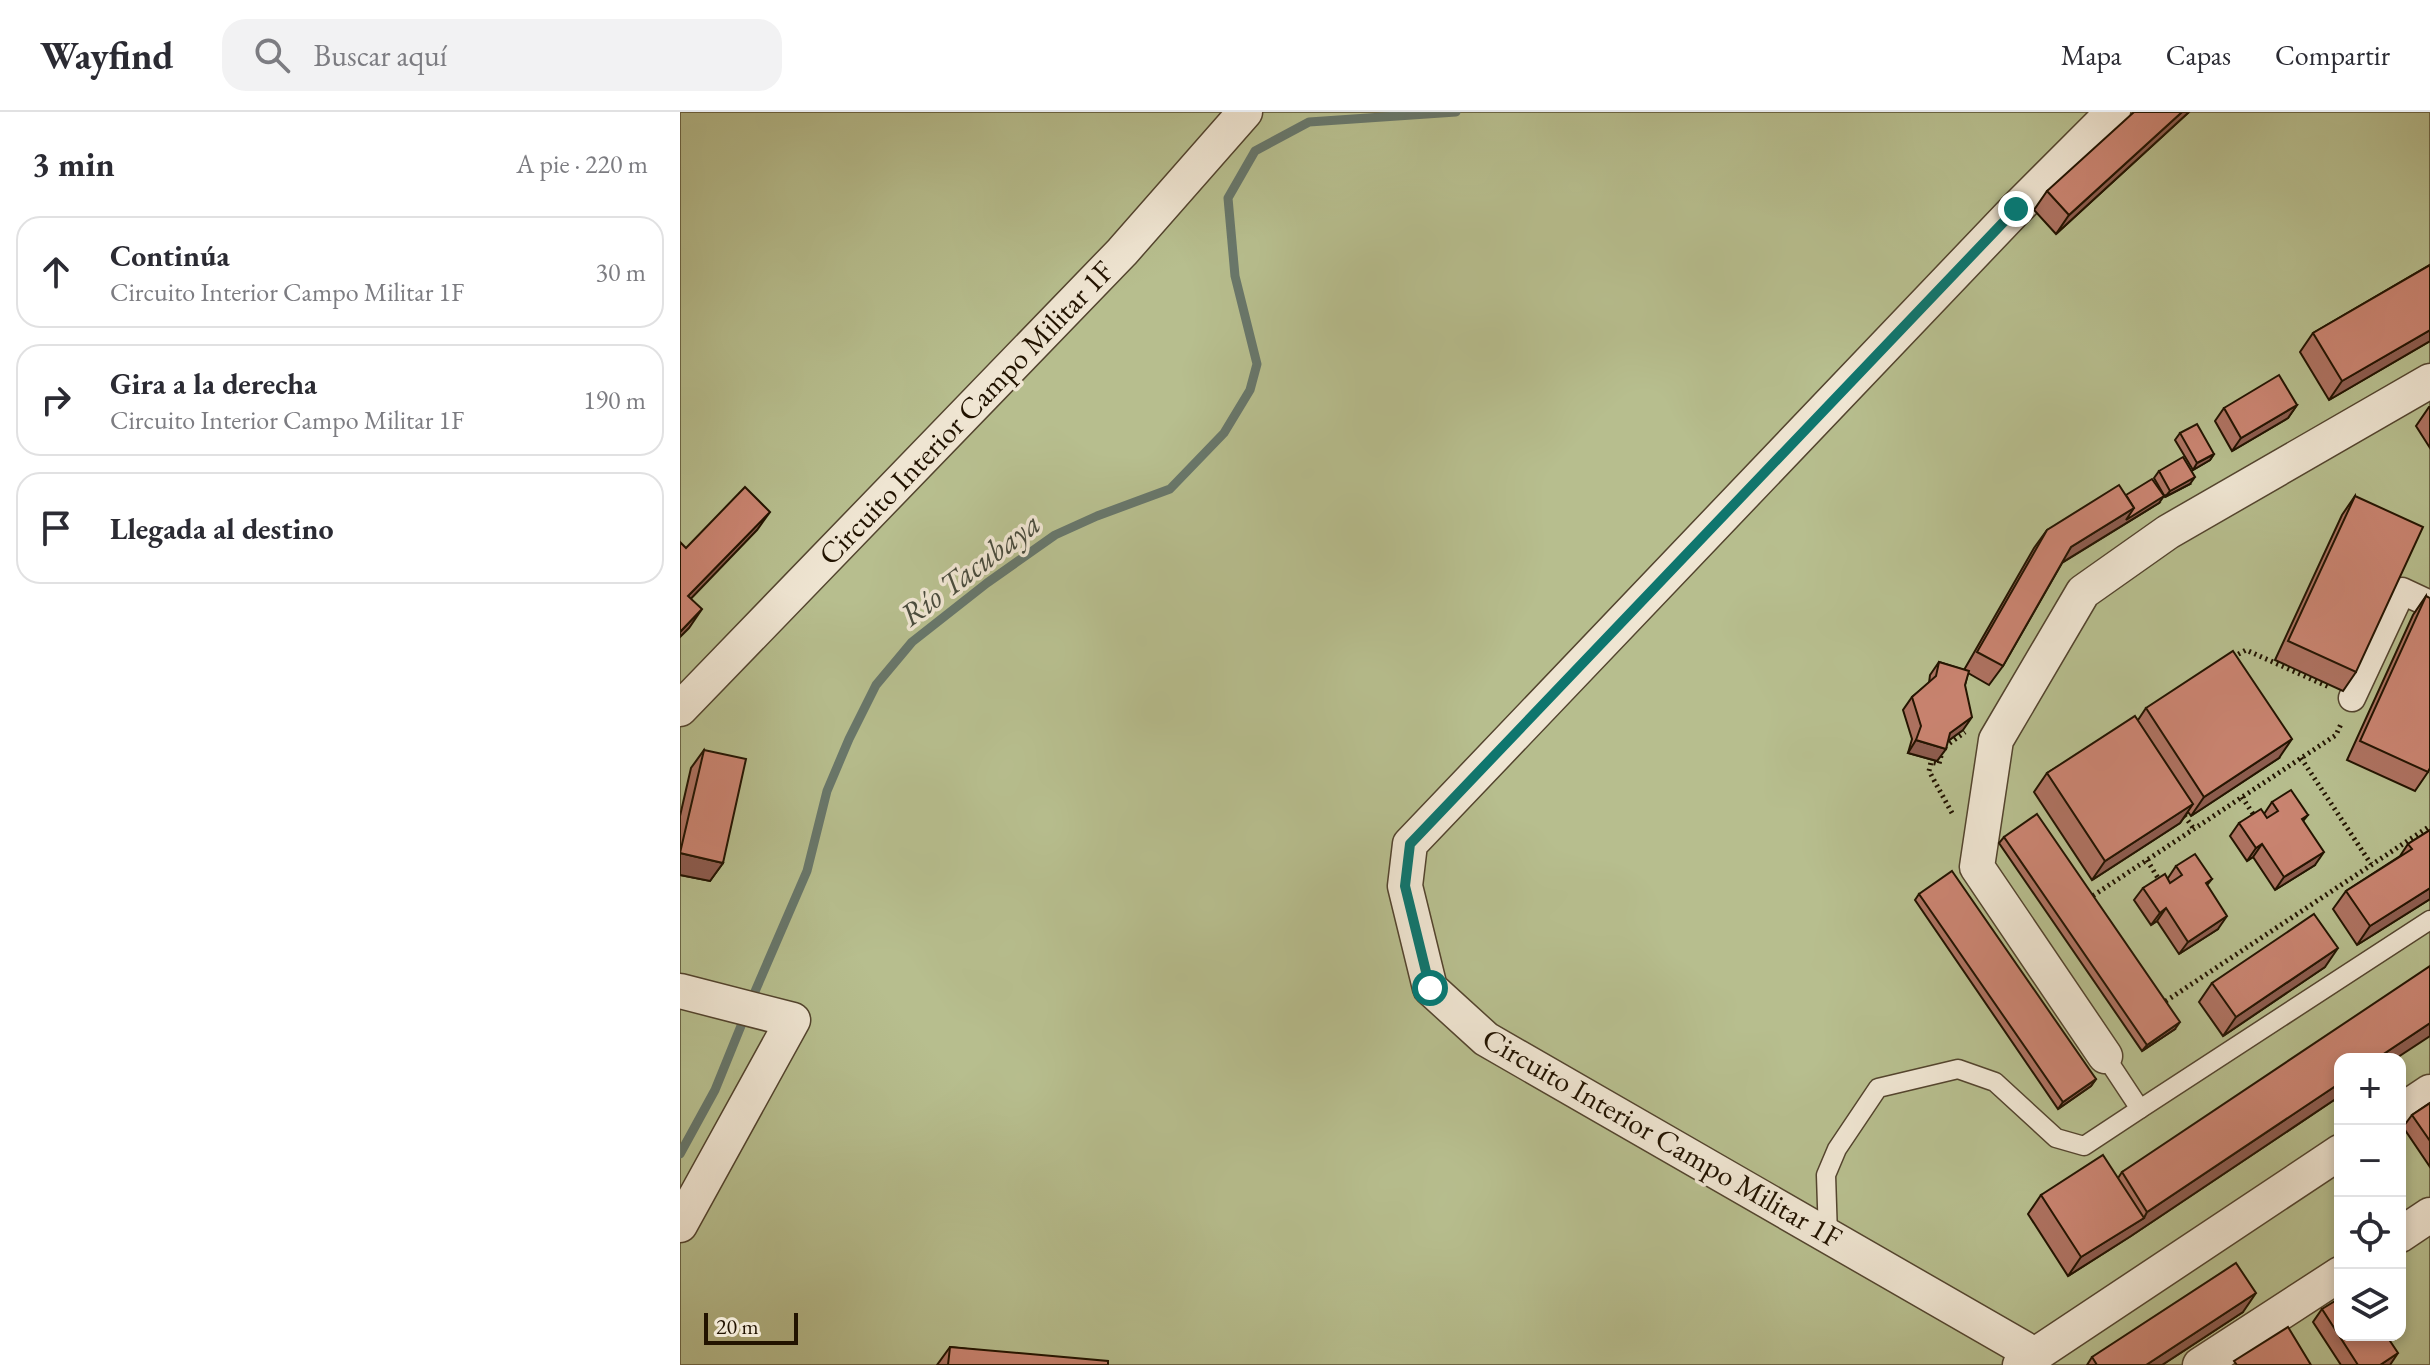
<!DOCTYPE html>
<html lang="es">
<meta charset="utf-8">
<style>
:root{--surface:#fff;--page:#f2f2f3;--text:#2b2b33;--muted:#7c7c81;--line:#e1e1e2}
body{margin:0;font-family:"EB Garamond",serif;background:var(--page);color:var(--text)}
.controls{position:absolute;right:24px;bottom:24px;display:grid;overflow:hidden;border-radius:16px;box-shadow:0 4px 12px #0003}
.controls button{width:72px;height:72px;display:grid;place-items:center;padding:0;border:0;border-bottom:2px solid var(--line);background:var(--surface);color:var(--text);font:40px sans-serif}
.scale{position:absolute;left:24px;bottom:20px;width:94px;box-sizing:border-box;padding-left:8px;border:4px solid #221300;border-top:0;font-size:22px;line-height:28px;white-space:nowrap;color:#221300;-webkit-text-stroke:6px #efe5d2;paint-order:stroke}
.stop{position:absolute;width:24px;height:24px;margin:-18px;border:6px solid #0f766e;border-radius:50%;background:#fff}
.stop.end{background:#0f766e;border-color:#fff;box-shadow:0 2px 8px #0008}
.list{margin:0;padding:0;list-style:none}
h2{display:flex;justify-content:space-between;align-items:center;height:104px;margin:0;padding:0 32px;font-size:34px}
h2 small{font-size:26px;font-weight:400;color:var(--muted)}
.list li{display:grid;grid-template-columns:52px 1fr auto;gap:24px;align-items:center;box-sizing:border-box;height:112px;margin:0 16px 16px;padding:0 16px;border:2px solid var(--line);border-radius:24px}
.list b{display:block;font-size:30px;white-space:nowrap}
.list p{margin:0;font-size:26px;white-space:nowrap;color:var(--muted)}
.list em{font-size:26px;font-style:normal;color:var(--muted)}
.icon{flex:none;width:44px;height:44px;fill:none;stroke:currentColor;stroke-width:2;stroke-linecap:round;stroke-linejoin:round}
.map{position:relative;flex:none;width:1750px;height:1253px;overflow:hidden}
header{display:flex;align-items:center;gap:48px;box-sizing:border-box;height:112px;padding:0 40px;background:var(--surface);border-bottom:2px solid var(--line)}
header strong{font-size:38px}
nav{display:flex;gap:44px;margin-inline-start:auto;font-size:28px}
.search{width:560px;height:72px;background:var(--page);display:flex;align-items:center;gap:20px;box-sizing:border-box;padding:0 28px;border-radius:24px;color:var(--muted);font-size:30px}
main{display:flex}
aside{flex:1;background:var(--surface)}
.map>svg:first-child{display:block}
.green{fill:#b7be8e;stroke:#6c6847;stroke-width:2;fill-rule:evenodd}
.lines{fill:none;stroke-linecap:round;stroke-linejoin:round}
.stream{stroke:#68776b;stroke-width:9}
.service-casing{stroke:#53442e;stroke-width:21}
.pedestrian-casing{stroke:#53442e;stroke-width:29}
.minor-casing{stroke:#53442e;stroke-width:37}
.path{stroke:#221300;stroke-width:5;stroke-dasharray:2 4;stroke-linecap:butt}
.service{stroke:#efe5d2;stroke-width:18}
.pedestrian{stroke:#efe5d2;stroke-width:26}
.minor{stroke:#efe5d2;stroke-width:34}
.wall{fill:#ae7261;stroke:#221300;stroke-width:2}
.shaded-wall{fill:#8d5c4f;stroke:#221300;stroke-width:2}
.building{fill:#ca8471;stroke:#221300;stroke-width:2}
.route{stroke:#0f766e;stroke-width:10}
.labels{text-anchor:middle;stroke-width:7;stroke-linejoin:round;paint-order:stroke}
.street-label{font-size:30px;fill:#221300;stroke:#efe5d2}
.water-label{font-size:32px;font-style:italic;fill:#4b4d3e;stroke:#efe5d2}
</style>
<header>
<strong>Wayfind</strong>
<div class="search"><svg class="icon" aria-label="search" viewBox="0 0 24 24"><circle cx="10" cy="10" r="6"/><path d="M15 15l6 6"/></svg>Buscar aquí</div>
<nav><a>Mapa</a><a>Capas</a><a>Compartir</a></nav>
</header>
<main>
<aside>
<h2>3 min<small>A pie · 220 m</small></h2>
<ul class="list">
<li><svg class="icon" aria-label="ahead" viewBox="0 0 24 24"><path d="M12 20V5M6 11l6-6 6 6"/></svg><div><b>Continúa</b><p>Circuito Interior Campo Militar 1F</p></div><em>30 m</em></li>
<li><svg class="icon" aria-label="right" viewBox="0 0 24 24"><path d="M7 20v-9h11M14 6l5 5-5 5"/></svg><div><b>Gira a la derecha</b><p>Circuito Interior Campo Militar 1F</p></div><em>190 m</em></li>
<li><svg class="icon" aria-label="arrive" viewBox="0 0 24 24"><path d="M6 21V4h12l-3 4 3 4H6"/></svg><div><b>Llegada al destino</b></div></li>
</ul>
</aside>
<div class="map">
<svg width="1750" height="1253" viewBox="0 0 1750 1253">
<rect width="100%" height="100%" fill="#e7d7b9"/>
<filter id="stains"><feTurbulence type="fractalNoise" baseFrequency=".0025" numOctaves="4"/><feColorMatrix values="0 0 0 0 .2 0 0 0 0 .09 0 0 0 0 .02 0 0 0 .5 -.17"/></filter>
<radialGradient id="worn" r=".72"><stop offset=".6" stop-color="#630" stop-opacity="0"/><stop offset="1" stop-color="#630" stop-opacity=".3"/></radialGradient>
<path class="green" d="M0 0H1750V1253H0ZM1660 947H1720V1223H1660Z"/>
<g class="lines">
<g class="stream">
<polyline points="70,891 127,759 147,679 169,627 196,573 232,530 307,471 375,423 417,404 490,377 544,321 570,278 577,252 555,164 548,86 575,39 629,10 776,0"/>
<polyline points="0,1042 35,978 65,904"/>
</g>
<defs>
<g id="service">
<polyline points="1425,944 1460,997 1750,808"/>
<polyline points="1148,1124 1146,1063 1157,1037 1198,976 1278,957 1315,970 1376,1026 1404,1034 1460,997"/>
</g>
<polyline id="pedestrian" points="1672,586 1722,479 1750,492"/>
<g id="minor">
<polyline points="0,597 442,140 565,0"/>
<polyline points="0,879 113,908 0,1113"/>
<polyline points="1425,944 1297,755 1316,628 1403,480 1488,420 1750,269"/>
<polyline points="1720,1000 1750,980"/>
<polyline points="1720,1123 1750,1103"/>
<polyline points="1355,1243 806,927 750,876 725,774 730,732 1336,97 1433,0"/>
<polyline points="1340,1253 1660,1040"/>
<polyline points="1520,1253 1660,1162"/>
</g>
</defs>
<use href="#service" class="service-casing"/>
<use href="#pedestrian" class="pedestrian-casing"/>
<use href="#minor" class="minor-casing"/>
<g class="path">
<polyline points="1553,545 1566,538 1649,575"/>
<polyline points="1621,646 1691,752"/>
<polyline points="1562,685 1577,708"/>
<polyline points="1501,699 1514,717"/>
<polyline points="1272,701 1249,659 1251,650 1259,652 1263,636 1285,620"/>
<polyline points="1467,748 1481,771"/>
<polyline points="1413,788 1411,785 1656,623 1661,612"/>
<polyline points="1481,889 1483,891 1750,714"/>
</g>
<use href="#service" class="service"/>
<use href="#pedestrian" class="pedestrian"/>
<use href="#minor" class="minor"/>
</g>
<g class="wall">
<polygon points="1509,0 1376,122 1354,98 1367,79"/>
<polygon points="1750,153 1750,229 1649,288 1620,240 1633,221"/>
<polygon points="1617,293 1608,306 1552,339 1535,309 1544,296"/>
<polygon points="1749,295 1750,295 1750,336 1736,314"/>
<polygon points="1500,321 1534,342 1530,348 1513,358 1495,328"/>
<polygon points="1479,359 1510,372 1485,385 1474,366"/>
<polygon points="1446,383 1479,391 1382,451 1323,554 1309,573 1288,561 1285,573 1283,618 1268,629 1257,649 1228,641 1232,627 1223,598 1232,585 1249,571 1250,563 1259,550 1284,558 1354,436 1367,418"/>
<polygon points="1675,384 1676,560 1663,579 1595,548 1662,403"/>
<polygon points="1746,484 1748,660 1735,679 1667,648 1733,503"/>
<polygon points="1466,596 1599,646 1511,704 1508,700 1500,711 1412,768 1354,680 1367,661 1458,608"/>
<polygon points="24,638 43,751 30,769 0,763 0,704 11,656"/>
<polygon points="1592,690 1628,703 1623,709 1635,753 1595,778 1573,745 1567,749 1550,724 1559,711 1584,702"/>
<polygon points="1750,718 1750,787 1677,833 1653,797 1666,779 1720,744 1728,732"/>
<polygon points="1324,725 1495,917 1462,939 1319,731"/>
<polygon points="1496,754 1532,767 1527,773 1538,817 1499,842 1477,809 1471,813 1454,788 1463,776 1488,766"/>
<polygon points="1239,782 1416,967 1411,974 1378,997 1235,788"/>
<polygon points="1645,855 1543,924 1519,890 1532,871"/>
<polygon points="1660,947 1660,984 1451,1124 1388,1164 1348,1102 1361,1083 1438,1066 1442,1060"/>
<polygon points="1750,991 1750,1055 1723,1015 1732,1003"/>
<polygon points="1642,1197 1710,1253 1661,1253 1633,1210"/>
<polygon points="1563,1200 1482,1253 1407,1253 1412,1245"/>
<polygon points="270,1235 428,1253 257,1253"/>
</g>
<g class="shaded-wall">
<polygon points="1502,0 1509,0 1376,122 1389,103"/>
<polygon points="1750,218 1750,229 1649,288 1662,269"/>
<polygon points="1617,293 1608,306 1552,339 1561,326"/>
<polygon points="1534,342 1530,348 1513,358 1517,351"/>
<polygon points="1515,365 1510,372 1485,385 1490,379"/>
<polygon points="1484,384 1479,391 1378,453 1391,435 1454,396"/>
<polygon points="90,400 77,418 0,498 8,484"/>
<polygon points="22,497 9,516 0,525 0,520"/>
<polygon points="1292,605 1283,618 1261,634 1270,621"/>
<polygon points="1612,627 1599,646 1511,704 1524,685"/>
<polygon points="1236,628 1266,637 1257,649 1228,641"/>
<polygon points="1513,692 1500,711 1412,768 1425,749"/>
<polygon points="1582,732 1573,745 1567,749 1576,736"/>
<polygon points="1644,740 1635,753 1595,778 1604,765"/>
<polygon points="0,741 43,751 30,769 0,763"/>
<polygon points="1750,776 1750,787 1677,833 1690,814"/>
<polygon points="1486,796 1477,809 1471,813 1480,801"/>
<polygon points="1547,804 1538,817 1499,842 1508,830"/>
<polygon points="1658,836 1645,855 1543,924 1556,905"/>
<polygon points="1500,910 1495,917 1462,939 1467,933"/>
<polygon points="1750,911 1750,924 1715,947 1696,947"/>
<polygon points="1416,967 1411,974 1378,997 1383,990"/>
<polygon points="1660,971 1660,984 1451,1124 1388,1164 1401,1145 1464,1106 1467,1100"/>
<polygon points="1576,1181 1563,1200 1482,1253 1466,1253"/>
<polygon points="1718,1241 1710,1253 1700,1253"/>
</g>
<g class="building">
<polygon points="1454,0 1502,0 1389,103 1367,79"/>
<polygon points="1750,153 1750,218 1662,269 1633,221"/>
<polygon points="1599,263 1617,293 1561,326 1544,296"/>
<polygon points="1517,312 1534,342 1517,351 1500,321"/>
<polygon points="1503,345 1515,365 1490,379 1479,359"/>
<polygon points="1472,367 1484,384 1446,408 1454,396 1446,383"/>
<polygon points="1439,373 1454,396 1391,435 1323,554 1297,540 1367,418"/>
<polygon points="65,375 90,400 8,484 22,497 0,520 0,430 6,436"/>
<polygon points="1675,384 1743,415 1676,560 1608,529"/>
<polygon points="1746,484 1750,486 1750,656 1748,660 1680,629"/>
<polygon points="1553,539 1612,627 1524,685 1466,596"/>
<polygon points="1259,550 1289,559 1285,573 1292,605 1270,621 1266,637 1236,628 1241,614 1232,585 1256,564"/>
<polygon points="1455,604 1513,692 1425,749 1367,661"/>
<polygon points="24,638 66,647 43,751 0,741"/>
<polygon points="1611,678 1628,703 1622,707 1644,740 1604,765 1582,732 1576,736 1559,711 1581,697 1587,706 1598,699 1592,690"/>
<polygon points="1357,702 1500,910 1467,933 1324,725"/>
<polygon points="1750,718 1750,776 1690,814 1666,779 1732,737 1728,732"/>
<polygon points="1515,742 1532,767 1526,771 1547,804 1508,830 1486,796 1480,801 1463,776 1485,762 1490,771 1502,763 1496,754"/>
<polygon points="1272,759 1416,967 1383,990 1239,782"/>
<polygon points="1634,802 1658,836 1556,905 1532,871"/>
<polygon points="1750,854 1750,911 1696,947 1660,947 1660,971 1467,1100 1442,1060"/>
<polygon points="1750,991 1750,1029 1732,1003"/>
<polygon points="1423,1043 1464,1106 1401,1145 1361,1083"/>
<polygon points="1556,1151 1576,1181 1466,1253 1417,1253 1412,1245"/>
<polygon points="1660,1186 1660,1223 1706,1223 1718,1241 1700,1253 1678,1253 1642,1197"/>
<polygon points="1608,1215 1631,1253 1557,1253 1554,1249"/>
<polygon points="270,1235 428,1249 428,1253 268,1253"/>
</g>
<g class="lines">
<polyline class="route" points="750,876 725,774 730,732 1336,97"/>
</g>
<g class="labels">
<g class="street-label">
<text transform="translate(286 301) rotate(-46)" y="10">Circuito Interior Campo Militar 1F</text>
<text transform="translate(982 1026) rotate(30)" y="10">Circuito Interior Campo Militar 1F</text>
</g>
<g class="water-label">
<text transform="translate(290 457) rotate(-37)" y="11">Río Tacubaya</text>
</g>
</g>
<rect width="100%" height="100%" filter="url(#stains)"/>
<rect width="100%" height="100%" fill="url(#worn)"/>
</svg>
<div class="controls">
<button>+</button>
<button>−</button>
<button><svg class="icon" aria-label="locate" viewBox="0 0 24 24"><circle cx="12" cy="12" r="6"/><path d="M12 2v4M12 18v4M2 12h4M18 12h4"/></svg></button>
<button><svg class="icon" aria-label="layers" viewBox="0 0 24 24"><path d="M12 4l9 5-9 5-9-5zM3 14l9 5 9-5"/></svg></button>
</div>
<div class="scale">20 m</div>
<div class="stop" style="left:750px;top:876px"></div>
<div class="stop end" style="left:1336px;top:97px"></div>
</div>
</main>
